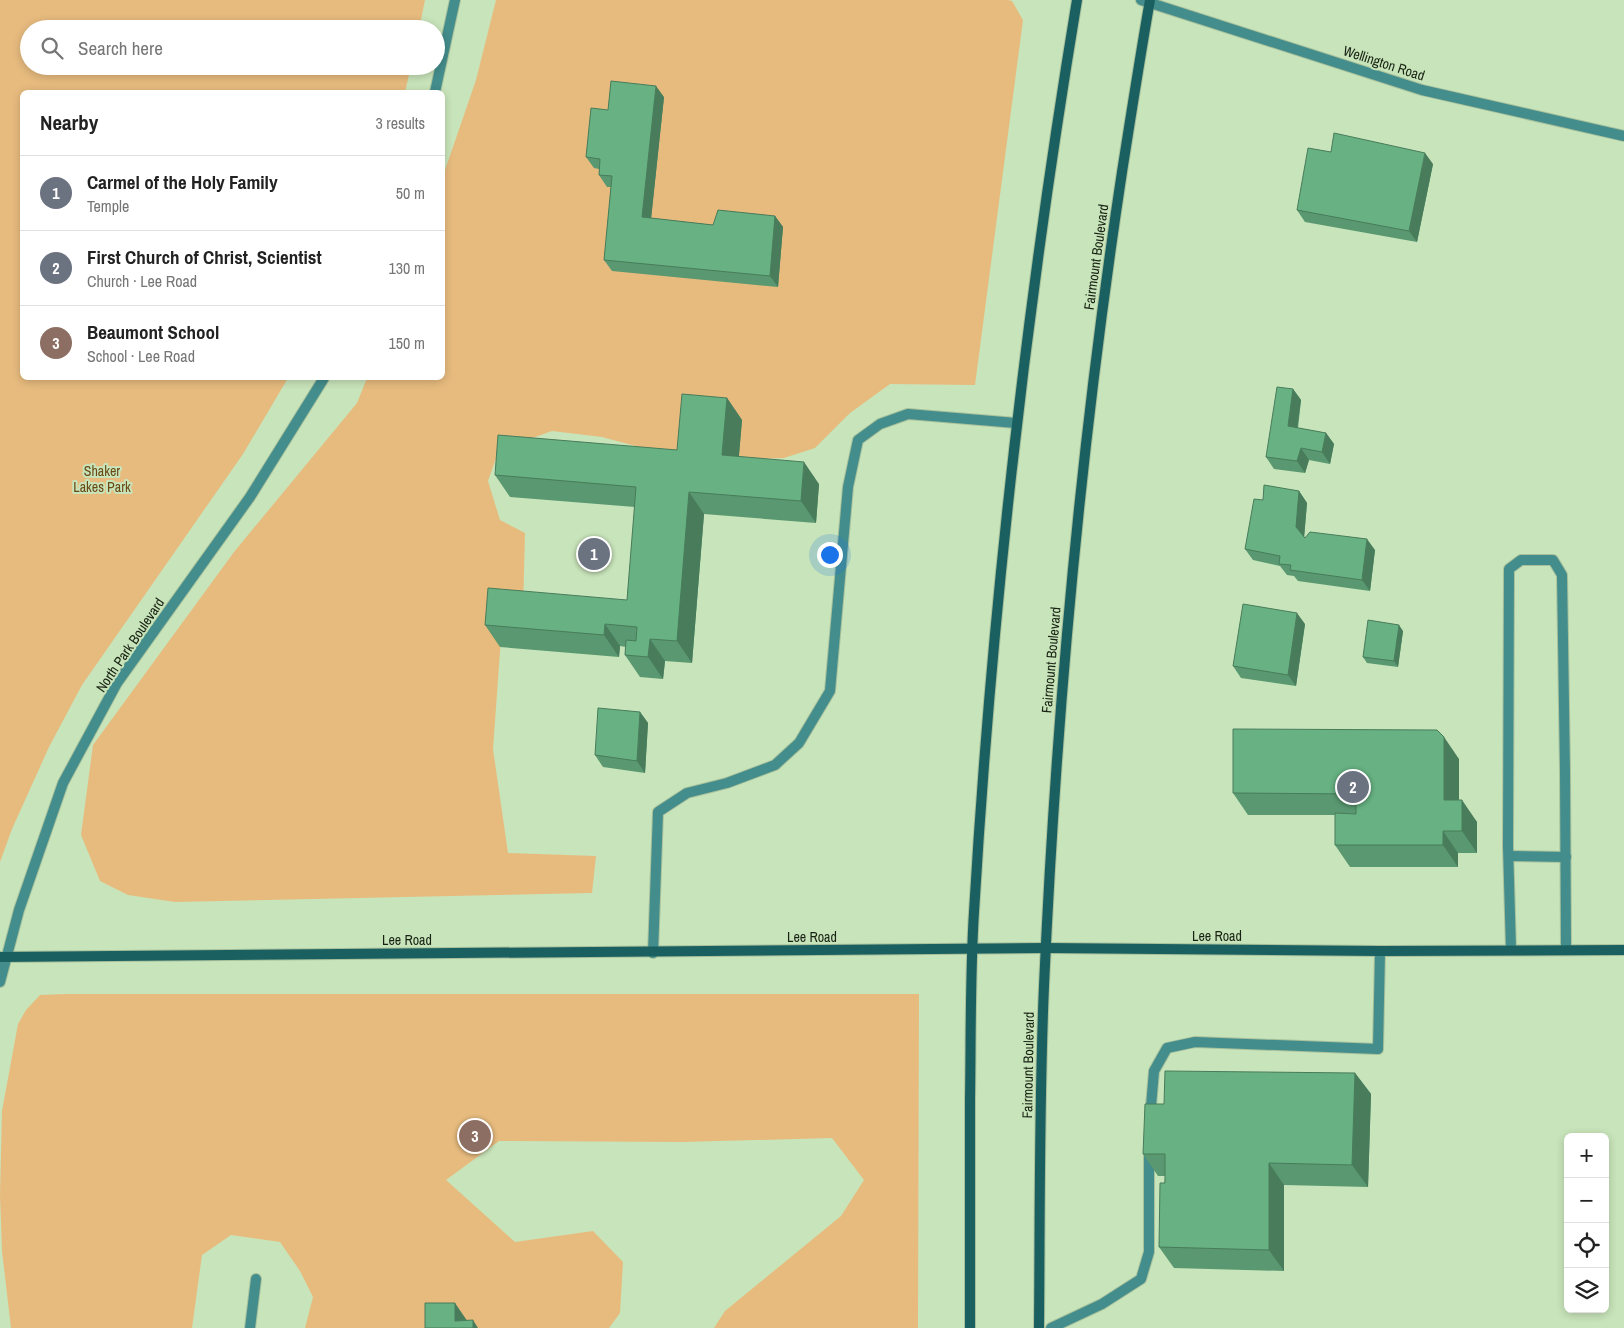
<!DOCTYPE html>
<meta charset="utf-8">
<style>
:root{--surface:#fff;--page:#f2f2f2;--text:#222;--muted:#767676;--line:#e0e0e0;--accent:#7c3aed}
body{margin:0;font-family:"Archivo Narrow",sans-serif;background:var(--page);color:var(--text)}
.controls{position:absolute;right:15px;bottom:15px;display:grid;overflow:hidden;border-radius:8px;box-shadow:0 2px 8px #0003}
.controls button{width:45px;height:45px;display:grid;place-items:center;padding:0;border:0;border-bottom:1px solid var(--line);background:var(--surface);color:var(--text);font:25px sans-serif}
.you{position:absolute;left:829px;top:554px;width:18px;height:18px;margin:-12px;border:4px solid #fff;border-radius:50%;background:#1a73e8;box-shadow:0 0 0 8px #1a73e833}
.badge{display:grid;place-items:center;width:32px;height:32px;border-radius:50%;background:var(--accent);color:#fff;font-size:16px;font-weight:700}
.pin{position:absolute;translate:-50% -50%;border:2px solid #fff;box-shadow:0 1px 5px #0006}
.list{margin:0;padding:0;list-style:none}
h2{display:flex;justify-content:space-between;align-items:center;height:65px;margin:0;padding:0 20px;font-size:21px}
h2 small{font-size:16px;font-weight:400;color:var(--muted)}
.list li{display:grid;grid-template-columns:32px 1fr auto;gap:15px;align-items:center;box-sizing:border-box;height:75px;padding:0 20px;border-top:1px solid var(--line)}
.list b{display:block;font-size:19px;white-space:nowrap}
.list p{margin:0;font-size:16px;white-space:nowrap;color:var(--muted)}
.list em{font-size:16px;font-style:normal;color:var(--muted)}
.icon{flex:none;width:28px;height:28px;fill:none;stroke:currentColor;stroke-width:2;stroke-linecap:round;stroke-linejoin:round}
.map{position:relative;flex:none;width:1624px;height:1328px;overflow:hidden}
.search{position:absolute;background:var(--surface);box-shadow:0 2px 8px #0003;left:20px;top:20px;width:425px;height:55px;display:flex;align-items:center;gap:12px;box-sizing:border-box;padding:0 18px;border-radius:28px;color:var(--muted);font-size:19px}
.panel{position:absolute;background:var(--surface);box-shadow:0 2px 8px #0003;left:20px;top:90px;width:425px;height:290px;border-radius:8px}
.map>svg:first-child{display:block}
.green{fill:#e7bb7e}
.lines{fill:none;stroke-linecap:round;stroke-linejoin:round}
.lane-casing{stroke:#a8c19c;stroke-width:12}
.street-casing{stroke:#a8c19c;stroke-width:12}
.secondary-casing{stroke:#a8c19c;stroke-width:12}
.lane{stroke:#438d8c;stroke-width:10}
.street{stroke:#438d8c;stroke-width:10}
.secondary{stroke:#1b6060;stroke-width:10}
.wall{fill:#599870}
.shaded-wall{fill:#487c5b}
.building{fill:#67b182;stroke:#487c5b}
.labels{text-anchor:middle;stroke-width:4;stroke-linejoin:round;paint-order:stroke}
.street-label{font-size:14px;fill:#182213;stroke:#c8e4ba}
.park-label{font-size:14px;fill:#694814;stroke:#c8e4ba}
</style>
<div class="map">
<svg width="1624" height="1328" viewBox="0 0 1624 1328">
<rect width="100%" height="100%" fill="#c8e4ba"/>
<g class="green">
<polygon points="0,0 425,0 419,29 29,29 29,66 411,66 405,92 22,92 22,378 288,378 243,454 82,685 49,747 12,829 0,862"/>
<polygon points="496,0 1008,0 1012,1 1023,20 975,385 890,384 850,413 815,448 784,458 757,459 669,455 602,437 552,431 499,450 488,481 500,520 525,533 523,612 503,610 493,749 508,853 596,856 592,893 175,902 128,895 100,881 81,835 93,745 234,552 357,403 367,378 442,378 443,176 476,80"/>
<polygon points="65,994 919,994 918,1328 714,1328 725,1311 841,1216 864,1180 832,1138 683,1142 499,1141 446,1180 515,1242 593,1231 623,1262 620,1313 609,1328 305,1328 313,1297 300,1271 280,1242 231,1235 202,1255 192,1328 11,1328 2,1251 0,1195 2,1111 18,1024 26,1010 40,995"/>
</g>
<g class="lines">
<defs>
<g id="lane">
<polyline points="1509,856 1566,857"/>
<polyline points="1511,950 1508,846 1509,569 1521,560 1553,560 1562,575 1565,771 1566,950"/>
<polyline points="653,953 658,812 687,793 727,783 775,765 799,743 830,691 848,487 858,440 880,424 908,414 1016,423"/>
<polyline points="1150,1118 1154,1071 1167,1048 1195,1042 1378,1049 1380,951"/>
<polyline points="250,1328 256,1279"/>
<polyline points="1051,1328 1102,1304 1141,1279 1149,1252 1149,1150"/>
</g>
<g id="street">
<polyline points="1141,0 1422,90 1624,136"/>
<polyline points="435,92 455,0"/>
<polyline points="0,982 19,910 63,783 117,683 250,497 324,378"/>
</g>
<g id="secondary">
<polyline points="0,957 1046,948 1380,951 1624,950"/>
<path d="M970 1328C970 1252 970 1176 970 1100 971 1037 970 975 974 912 992 606 1027 302 1077 0"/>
<path d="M1039 1328C1040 1214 1039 1100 1044 986 1056 714 1081 442 1122 172 1131 115 1140 57 1150 0"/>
</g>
</defs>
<use href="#lane" class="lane-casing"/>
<use href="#street" class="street-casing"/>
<use href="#secondary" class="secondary-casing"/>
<use href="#lane" class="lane"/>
<use href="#street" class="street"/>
<use href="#secondary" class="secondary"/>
</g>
<g class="wall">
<polygon points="664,97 651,218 713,225 775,216 783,227 778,287 612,271 604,260 611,187 607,187 599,175 599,169 594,168 586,157 608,110"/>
<polygon points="1433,164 1417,242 1305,222 1297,210"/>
<polygon points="1293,389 1301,400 1298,428 1326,433 1334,444 1330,464 1309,460 1305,473 1274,469 1266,457"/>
<polygon points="727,398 742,420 739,456 819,484 816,523 704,514 692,663 665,661 663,679 640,677 625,655 626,647 620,646 619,657 500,647 485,625 627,600 635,507 510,497 495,475 677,450"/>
<polygon points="1299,491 1307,503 1304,538 1375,550 1370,591 1298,581 1294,576 1287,575 1280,566 1253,560 1245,549 1263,500"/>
<polygon points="1305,624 1296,686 1241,678 1233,666"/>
<polygon points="1403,631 1398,667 1367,663 1363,657"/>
<polygon points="640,712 648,723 645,773 603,767 595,755"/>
<polygon points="1459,759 1459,800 1477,822 1477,853 1458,853 1458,867 1350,867 1335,845 1335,815 1248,815 1233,793"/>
<polygon points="1355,1073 1371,1094 1368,1187 1284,1185 1284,1271 1174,1268 1159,1247 1165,1176 1158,1176 1143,1154 1164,1104"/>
</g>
<g class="shaded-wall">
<polygon points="656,86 664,97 650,229 642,217"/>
<polygon points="1425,153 1433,164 1417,242 1409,231"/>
<polygon points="775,216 783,227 778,287 770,276"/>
<polygon points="1293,389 1301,400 1296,437 1288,426"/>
<polygon points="727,398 742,420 737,477 722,455"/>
<polygon points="1326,433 1334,444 1330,464 1322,452"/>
<polygon points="1301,448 1309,460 1305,473 1297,461"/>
<polygon points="804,462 819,484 816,523 801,501"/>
<polygon points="1299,491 1307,503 1304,538 1296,527"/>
<polygon points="689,492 704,514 692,663 677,641"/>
<polygon points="1367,539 1375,550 1370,591 1362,580"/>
<polygon points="1297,613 1305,624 1296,686 1288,675"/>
<polygon points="605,624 620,646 619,657 604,635"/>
<polygon points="1399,625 1403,631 1398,667 1394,661"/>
<polygon points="650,639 665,661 663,679 648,657"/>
<polygon points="640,712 648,723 645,773 637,761"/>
<polygon points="1444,737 1459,759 1459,822 1444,800"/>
<polygon points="1462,800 1477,822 1477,853 1462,831"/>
<polygon points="1443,831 1458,853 1458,867 1443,845"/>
<polygon points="1355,1073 1371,1094 1368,1187 1352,1165"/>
<polygon points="1269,1163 1284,1185 1284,1271 1269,1250"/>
<polygon points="455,1303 470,1325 455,1321"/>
<polygon points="473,1320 478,1328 473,1328"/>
</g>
<g class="building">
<polygon points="611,81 656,86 642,217 713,225 718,210 775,216 770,276 604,260 612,176 599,175 600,159 586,157 591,108 608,110"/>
<polygon points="1334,133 1425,153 1409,231 1297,210 1308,148 1331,152"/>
<polygon points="1277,387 1293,389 1288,426 1326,433 1322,452 1301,448 1297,461 1266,457"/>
<polygon points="682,394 727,398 722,455 804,462 801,501 689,492 677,641 650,639 648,657 625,655 626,640 636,641 637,627 605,624 604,635 485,625 488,588 627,600 636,487 495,475 498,435 677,450"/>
<polygon points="1264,485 1299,491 1296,527 1305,538 1310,532 1367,539 1362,580 1290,570 1291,565 1279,564 1280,556 1245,549 1254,499 1263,500"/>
<polygon points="1243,604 1297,613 1288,675 1233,666"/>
<polygon points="1368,620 1399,625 1394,661 1363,657"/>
<polygon points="598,708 640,712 637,761 595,755"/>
<polygon points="1233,729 1437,730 1444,737 1444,800 1462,800 1462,831 1443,831 1443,845 1335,845 1335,813 1356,814 1356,794 1233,793"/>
<polygon points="1165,1071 1355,1073 1352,1165 1269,1163 1269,1250 1159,1247 1160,1183 1165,1183 1165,1154 1143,1154 1145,1104 1164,1104"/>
<polygon points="425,1303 455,1303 455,1321 473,1320 473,1328 425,1328"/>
</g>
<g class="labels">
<g class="street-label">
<text transform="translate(1384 63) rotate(18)" y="5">Wellington Road</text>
<text transform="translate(1096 257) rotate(-82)" y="5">Fairmount Boulevard</text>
<text transform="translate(130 645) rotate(-56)" y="5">North Park Boulevard</text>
<text transform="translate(1051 660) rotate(-85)" y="5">Fairmount Boulevard</text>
<text x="1217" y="941">Lee Road</text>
<text x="812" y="942">Lee Road</text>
<text x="407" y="945">Lee Road</text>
<text transform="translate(1028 1065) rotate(-89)" y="5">Fairmount Boulevard</text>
</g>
<g class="park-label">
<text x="102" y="476">Shaker<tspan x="102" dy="16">Lakes Park</tspan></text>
</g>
</g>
</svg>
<div class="controls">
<button>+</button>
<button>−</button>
<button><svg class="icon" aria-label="locate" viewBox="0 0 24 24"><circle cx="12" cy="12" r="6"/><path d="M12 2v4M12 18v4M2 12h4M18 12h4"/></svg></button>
<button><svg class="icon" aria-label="layers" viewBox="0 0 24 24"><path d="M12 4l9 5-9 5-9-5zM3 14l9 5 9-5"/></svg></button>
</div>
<div class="you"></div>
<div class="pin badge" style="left:594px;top:554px;background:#6b7280">1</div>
<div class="pin badge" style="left:1353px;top:787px;background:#6b7280">2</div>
<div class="pin badge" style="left:475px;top:1136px;background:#8d6e63">3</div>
<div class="search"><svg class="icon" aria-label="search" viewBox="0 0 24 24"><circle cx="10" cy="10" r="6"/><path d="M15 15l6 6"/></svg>Search here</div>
<section class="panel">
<h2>Nearby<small>3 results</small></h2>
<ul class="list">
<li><span class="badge" style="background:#6b7280">1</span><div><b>Carmel of the Holy Family</b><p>Temple</p></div><em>50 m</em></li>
<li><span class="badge" style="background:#6b7280">2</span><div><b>First Church of Christ, Scientist</b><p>Church · Lee Road</p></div><em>130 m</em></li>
<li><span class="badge" style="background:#8d6e63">3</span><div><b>Beaumont School</b><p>School · Lee Road</p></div><em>150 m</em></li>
</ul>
</section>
</div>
